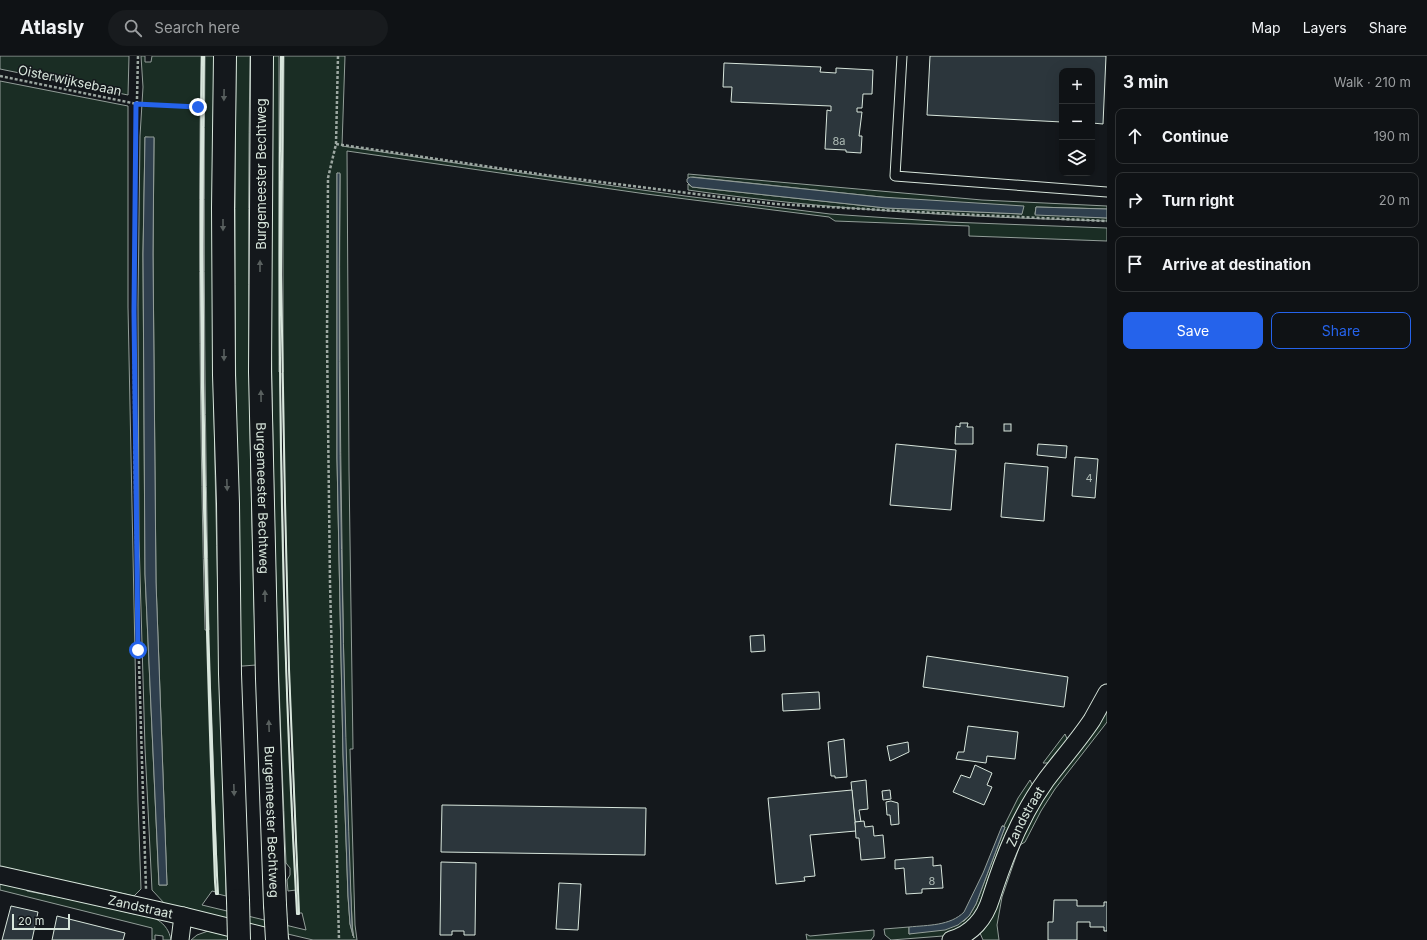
<!DOCTYPE html>
<meta charset="utf-8">
<style>
:root{--surface:#0f1215;--page:#181b1e;--text:#f1f3f6;--muted:#9b9ea0;--line:#2f3234;--accent:#2563eb}
body{margin:0;font-family:Inter,sans-serif;background:var(--page);color:var(--text)}
.controls{position:absolute;right:12px;top:12px;display:grid;overflow:hidden;border-radius:8px;box-shadow:0 4px 16px #0002}
.controls button{width:36px;height:36px;display:grid;place-items:center;padding:0;border:0;border-bottom:1px solid var(--line);background:var(--surface);color:var(--text);font:20px sans-serif}
.scale{position:absolute;left:12px;bottom:10px;width:58px;box-sizing:border-box;padding-left:4px;border:2px solid #d8e6dc;border-top:0;font-size:11px;line-height:14px;white-space:nowrap;color:#d8e6dc;-webkit-text-stroke:3px #14181c;paint-order:stroke}
.stop{position:absolute;width:12px;height:12px;margin:-9px;border:3px solid #2563eb;border-radius:50%;background:#fff}
.stop.end{background:#2563eb;border-color:#fff;box-shadow:0 1px 4px #0008}
.list{margin:0;padding:0;list-style:none}
h2{display:flex;justify-content:space-between;align-items:center;height:52px;margin:0;padding:0 16px;font-size:17px}
h2 small{font-size:13px;font-weight:400;color:var(--muted)}
.list li{display:grid;grid-template-columns:26px 1fr auto;gap:12px;align-items:center;box-sizing:border-box;height:56px;margin:0 8px 8px;padding:0 8px;border:1px solid var(--line);border-radius:8px}
.list b{display:block;font-size:15px;white-space:nowrap}
.list em{font-size:13px;font-style:normal;color:var(--muted)}
.actions{display:flex;gap:8px;padding:12px 16px}
.actions a{flex:1;padding:9px 0;border:1px solid var(--accent);border-radius:8px;text-align:center;font-size:14px;color:var(--accent)}
.actions .main{background:var(--accent);color:#fff}
.icon{flex:none;width:22px;height:22px;fill:none;stroke:currentColor;stroke-width:2;stroke-linecap:round;stroke-linejoin:round}
.map{position:relative;flex:none;width:1107px;height:884px;overflow:hidden}
header{display:flex;align-items:center;gap:24px;box-sizing:border-box;height:56px;padding:0 20px;background:var(--surface);border-bottom:1px solid var(--line)}
header strong{font-size:19px}
nav{display:flex;gap:22px;margin-inline-start:auto;font-size:14px}
.search{width:280px;height:36px;background:var(--page);display:flex;align-items:center;gap:10px;box-sizing:border-box;padding:0 14px;border-radius:22px;color:var(--muted);font-size:15px}
main{display:flex}
aside{flex:1;background:var(--surface)}
.map>svg:first-child{display:block}
.green{fill:#1a2d24;stroke:#939e99;fill-rule:evenodd}
.water{fill:#2f3f4d;stroke:#939e99}
.building{fill:#2c363c;stroke:#d8e6dc}
.lines{fill:none;stroke-linecap:round;stroke-linejoin:round}
.service-casing{stroke:#d8e6dc;stroke-width:11}
.minor-casing{stroke:#d8e6dc;stroke-width:19}
.primary-casing{stroke:#d8e6dc;stroke-width:24}
.path{stroke:#9da8a2;stroke-width:2.5;stroke-dasharray:3 2;stroke-linecap:butt}
.service{stroke:#14181c;stroke-width:9}
.minor{stroke:#14181c;stroke-width:17}
.primary{stroke:#14181c;stroke-width:22}
.primary-bridge-casing{stroke:#d8e6dc;stroke-width:24;stroke-linecap:butt}
.primary-bridge{stroke:#14181c;stroke-width:22}
.wall{stroke:#d8e6dc;stroke-width:2}
.oneway{fill:#59605f}
.route{stroke:#2563eb;stroke-width:5}
.labels{text-anchor:middle;stroke-width:3;stroke-linejoin:round;paint-order:stroke}
.number-label{font-size:11px;fill:#adbab4}
.street-label{font-size:13px;fill:#d8e6dc;stroke:#14181c}
</style>
<header>
<strong>Atlasly</strong>
<div class="search"><svg class="icon" aria-label="search" viewBox="0 0 24 24"><circle cx="10" cy="10" r="6"/><path d="M15 15l6 6"/></svg>Search here</div>
<nav><a>Map</a><a>Layers</a><a>Share</a></nav>
</header>
<main>
<div class="map">
<svg width="1107" height="884" viewBox="0 0 1107 884">
<rect width="100%" height="100%" fill="#14181c"/>
<g class="green">
<polygon points="0,0 129,0 128,39 0,13"/>
<path d="M141 0H145V6H151L152 0H201C198 192 200 383 205 574H207L216 836 212 835 202 849 306 874 302 857H299V855L289 613 282 317 283 316V163L284 0H345L342 90 522 117 685 140 830 158 949 166 1107 172V185L969 180V170L835 165 829 161 646 138 347 95 349 414 353 693H350L355 869 357 884H313L170 850 165 848 152 834 145 692 139 483 138 249 140 80 143 31ZM145 81 154 82 153 198 156 526 167 829H159L145 518 143 198ZM337 117 340 118C339 242 340 365 342 489 344 620 345 751 353 880L350 868 348 840 343 698 337 402Z"/>
<path d="M205 0H214C213 93 212 186 213 279 215 466 221 653 226 840L218 838 208 574H209C205 383 203 191 205 0Z"/>
<path d="M236 0H250C247 203 249 406 256 609L243 610H241C235 407 234 203 236 0Z"/>
<path d="M272 0H279V316H280L286 613 296 834 288 835 287 824 290 819V812L286 807C280 667 275 528 273 389 270 259 271 130 272 0Z"/>
<polygon points="0,25 128,50 128,251 138,746 141,833 134,840 0,811"/>
<path d="M688 118 982 144 1107 150V153L1036 151 1035 158 1107 162V165C967 161 827 154 688 134V128L692 131 886 152 1022 158 881 141 693 121 688 122Z"/>
<polygon points="1107,651 1107,666 1104,670 1055,733 1041,755 1025,786 1020,789 1002,841 997,869 999,884 983,884 980,877 1030,760"/>
<polygon points="1065,678 1068,685 1050,707 1043,707"/>
<polygon points="1030,724 1033,730 984,844 968,867 950,878 943,880 891,884 885,879 884,873 909,871 909,878 964,865 969,860 976,848 1005,771 1002,770 1004,770 1018,742"/>
<path d="M0 825 26 833 27 835 64 842 65 841 134 858C152 858 168 866 171 884H163V880L155 879V884H152V872L0 834Z"/>
<polygon points="874,874 874,880 871,884 807,884 806,878 810,880"/>
<polygon points="208,875 246,884 191,884 197,879"/>
</g>
<g class="water">
<polygon points="145,81 154,81 153,198 156,526 167,829 159,829 145,518 143,198"/>
<path d="M337 117H340C337 368 343 619 352 870L354 882 350 868 348 840 343 698 337 402Z"/>
<polygon points="690,121 881,141 1024,150 1022,158 886,152 692,131 687,126 687,123"/>
<polygon points="1036,151 1107,153 1107,162 1035,159"/>
<path d="M1002 770 1005 771 976 848 969 860 958 869 945 874 909 878V871C928 869 950 870 964 856L983 817Z"/>
</g>
<g class="building">
<polygon points="930,0 1106,0 1103,68 1092,67 1092,15 1062,15 1062,66 927,59"/>
<polygon points="724,7 821,11 820,16 836,17 836,12 873,14 872,38 863,38 862,52 857,52 857,56 862,56 859,80 862,80 861,97 846,96 846,94 825,93 827,54 831,55 831,50 731,46 732,31 723,31"/>
<polygon points="960,367 968,367 967,371 973,371 973,388 955,388 956,370 960,371"/>
<rect x="1004" y="368" width="7" height="7"/>
<polygon points="896,388 956,394 951,454 890,449"/>
<polygon points="1038,388 1067,390 1066,402 1037,399"/>
<polygon points="1075,401 1098,403 1095,442 1072,440"/>
<polygon points="1005,407 1048,411 1044,465 1001,461"/>
<polygon points="764,579 765,595 751,596 750,580"/>
<polygon points="927,600 1068,621 1064,651 923,631"/>
<polygon points="819,636 820,653 783,655 782,638"/>
<polygon points="968,670 1018,676 1015,703 987,700 986,707 956,703 958,696 964,696"/>
<polygon points="844,683 847,721 835,722 835,720 831,720 828,686"/>
<polygon points="908,686 909,696 890,705 887,690"/>
<polygon points="975,709 992,717 987,729 992,731 984,749 953,736 961,719 970,722"/>
<polygon points="866,724 868,753 859,754 861,766 855,766 851,726"/>
<polygon points="852,734 856,775 810,779 815,820 804,821 805,825 776,828 768,742"/>
<polygon points="890,734 891,743 883,744 882,735"/>
<polygon points="891,745 898,747 899,768 891,769 890,759 887,759 886,746"/>
<polygon points="442,749 646,752 645,799 441,796"/>
<polygon points="864,765 865,771 873,770 874,780 883,779 885,802 861,804 859,782 856,782 855,766"/>
<polygon points="933,801 933,810 941,809 943,832 922,833 922,837 906,838 904,812 895,813 895,804"/>
<polygon points="441,806 476,807 475,879 464,879 464,875 452,875 452,879 440,879"/>
<polygon points="559,827 581,828 578,874 556,873"/>
<polygon points="1054,844 1077,844 1077,850 1104,850 1104,846 1107,846 1107,875 1104,875 1104,871 1090,871 1090,866 1077,866 1077,884 1048,884 1048,866 1053,866"/>
<polygon points="11,850 38,856 32,884 2,884"/>
<polygon points="57,860 125,877 123,884 52,884"/>
</g>
<g class="lines">
<defs>
<polyline id="service" points="902,0 895,120 1107,136"/>
<g id="minor">
<path id="s1" d="M0 819 183 860 280 884"/>
<polyline points="180,884 183,860"/>
<path id="s2" d="M951 884C972 878 985 862 991 842 1004 801 1020 760 1046 724 1061 704 1078 685 1092 664 1097 655 1102 646 1107 637"/>
</g>
<g id="primary">
<polyline points="225,0 223,152 224,319 228,448 230,618 238,844"/>
<path id="s3" d="M262 0 260 316 267 623 275 849"/>
</g>
</defs>
<use href="#service" class="service-casing"/>
<use href="#minor" class="minor-casing"/>
<use href="#primary" class="primary-casing"/>
<g class="path">
<path d="M138 0C136 85 134 170 134 255 133 448 140 641 146 833"/>
<polyline points="338,0 336,88 328,122 327,284 330,527 339,884"/>
<polyline points="0,20 137,48 198,51"/>
<polyline points="336,88 545,119 775,148 954,158 1107,165"/>
</g>
<use href="#service" class="service"/>
<use href="#minor" class="minor"/>
<use href="#primary" class="primary"/>
<defs>
<g id="primary-bridge">
<polyline points="238,844 239,884"/>
<polyline points="275,849 277,884"/>
</g>
</defs>
<use href="#primary-bridge" class="primary-bridge-casing"/>
<use href="#primary-bridge" class="primary-bridge"/>
<g class="wall">
<path d="M202 0C198 275 205 551 215 826L216 838H218C214 770 213 701 210 632 203 421 201 211 204 0"/>
<path d="M281 0C277 286 281 572 297 858H299L289 613 285 446 281 219 283 0"/>
</g>
</g>
<defs><path id="oneway-solid" d="M-6-.8H1V-3.2L6.5 0L1 3.2V.8H-6Z"/></defs>
<g class="oneway">
<use href="#oneway-solid" transform="translate(224 39) rotate(91)"/>
<use href="#oneway-solid" transform="translate(223 169) rotate(90)"/>
<use href="#oneway-solid" transform="translate(260 210) rotate(-90)"/>
<use href="#oneway-solid" transform="translate(224 299) rotate(90)"/>
<use href="#oneway-solid" transform="translate(261 340) rotate(-91)"/>
<use href="#oneway-solid" transform="translate(227 429) rotate(88)"/>
<use href="#oneway-solid" transform="translate(265 540) rotate(-91)"/>
<use href="#oneway-solid" transform="translate(269 670) rotate(-92)"/>
<use href="#oneway-solid" transform="translate(234 734) rotate(88)"/>
</g>
<g class="lines">
<polyline class="route" points="138,594 134,256 136,48 198,51"/>
</g>
<g class="labels">
<g class="number-label">
<text x="839" y="89">8a</text>
<text x="1089" y="426">4</text>
<text x="932" y="829">8</text>
</g>
<g class="street-label">
<text transform="translate(70 24) rotate(12)" y="5">Oisterwijksebaan</text>
<text transform="translate(261 118) rotate(-90)" y="5">Burgemeester Bechtweg</text>
<text dy="5" stroke="none"><textPath href="#s3" startOffset="442">Burgemeester Bechtweg</textPath></text>
<text dy="5" stroke="none"><textPath href="#s2" startOffset="149">Zandstraat</textPath></text>
<text dy="5" stroke="none"><textPath href="#s3" startOffset="766">Burgemeester Bechtweg</textPath></text>
<text dy="5" stroke="none"><textPath href="#s1" startOffset="144">Zandstraat</textPath></text>
</g>
</g>
</svg>
<div class="controls">
<button>+</button>
<button>−</button>
<button><svg class="icon" aria-label="layers" viewBox="0 0 24 24"><path d="M12 4l9 5-9 5-9-5zM3 14l9 5 9-5"/></svg></button>
</div>
<div class="scale">20 m</div>
<div class="stop" style="left:138px;top:594px"></div>
<div class="stop end" style="left:198px;top:51px"></div>
</div>
<aside>
<h2>3 min<small>Walk · 210 m</small></h2>
<ul class="list">
<li><svg class="icon" aria-label="ahead" viewBox="0 0 24 24"><path d="M12 20V5M6 11l6-6 6 6"/></svg><div><b>Continue</b></div><em>190 m</em></li>
<li><svg class="icon" aria-label="right" viewBox="0 0 24 24"><path d="M7 20v-9h11M14 6l5 5-5 5"/></svg><div><b>Turn right</b></div><em>20 m</em></li>
<li><svg class="icon" aria-label="arrive" viewBox="0 0 24 24"><path d="M6 21V4h12l-3 4 3 4H6"/></svg><div><b>Arrive at destination</b></div></li>
</ul>
<div class="actions"><a class="main">Save</a><a>Share</a></div>
</aside>
</main>
